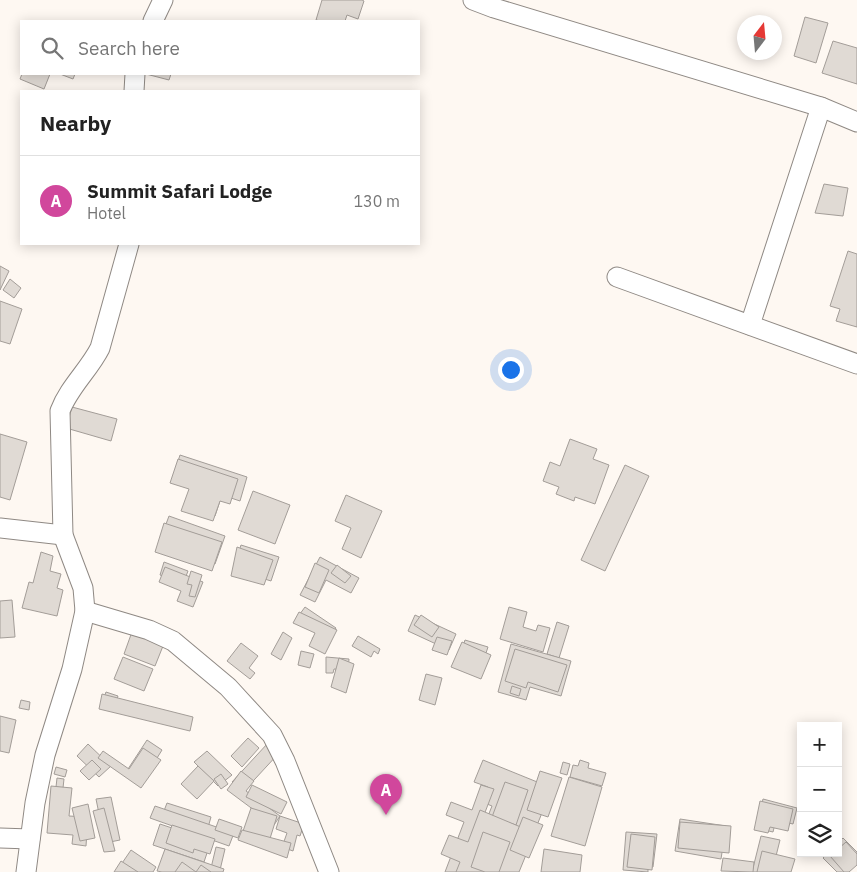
<!DOCTYPE html>
<meta charset="utf-8">
<style>
:root{--surface:#fff;--page:#f6f6f6;--text:#222;--muted:#767676;--line:#e0e0e0;--accent:#1a73e8}
body{margin:0;font-family:"IBM Plex Sans",sans-serif;background:var(--page);color:var(--text)}
.controls{position:absolute;right:15px;bottom:15px;display:grid;overflow:hidden;border-radius:0px;box-shadow:0 2px 12px #0003}
.controls button{width:45px;height:45px;display:grid;place-items:center;padding:0;border:0;border-bottom:1px solid var(--line);background:var(--surface);color:var(--text);font:25px sans-serif}
.compass{position:absolute;left:737px;top:15px;width:45px;height:45px;border-radius:50%;background:var(--surface);box-shadow:0 2px 12px #0003;rotate:16deg}
.you{position:absolute;left:510px;top:369px;width:18px;height:18px;margin:-12px;border:4px solid #fff;border-radius:50%;background:#1a73e8;box-shadow:0 0 0 8px #1a73e833}
.badge{display:grid;place-items:center;width:32px;height:32px;border-radius:50%;background:var(--accent);color:#fff;font-size:16px;font-weight:700}
.pin{position:absolute;translate:-50% -41px;filter:drop-shadow(0 1px 2px #0008)}
.pin::after{content:'';position:absolute;top:26px;width:18px;height:15px;background:inherit;clip-path:polygon(0 0,100% 0,50% 100%)}
.list{margin:0;padding:0;list-style:none}
h2{display:flex;justify-content:space-between;align-items:center;height:65px;margin:0;padding:0 20px;font-size:21px}
h2 small{font-size:16px;font-weight:400;color:var(--muted)}
.list li{display:grid;grid-template-columns:32px 1fr auto;gap:15px;align-items:center;box-sizing:border-box;height:90px;padding:0 20px;border-top:1px solid var(--line)}
.list b{display:block;font-size:19px;white-space:nowrap}
.list p{margin:0;font-size:16px;white-space:nowrap;color:var(--muted)}
.list em{font-size:16px;font-style:normal;color:var(--muted)}
.icon{flex:none;width:28px;height:28px;fill:none;stroke:currentColor;stroke-width:2;stroke-linecap:round;stroke-linejoin:round}
.map{position:relative;flex:none;width:857px;height:872px;overflow:hidden}
.search{position:absolute;background:var(--surface);box-shadow:0 2px 12px #0003;left:20px;top:20px;width:400px;height:55px;display:flex;align-items:center;gap:12px;box-sizing:border-box;padding:0 18px;border-radius:0px;color:var(--muted);font-size:19px}
.panel{position:absolute;background:var(--surface);box-shadow:0 2px 12px #0003;left:20px;top:90px;width:400px;height:155px;border-radius:0px}
.map>svg:first-child{display:block}
.building{fill:#e0dad4;stroke:#a39d98}
.lines{fill:none;stroke-linecap:round;stroke-linejoin:round}
.minor-casing{stroke:#8f8984;stroke-width:21}
.minor{stroke:#fff;stroke-width:19}
</style>
<div class="map">
<svg width="857" height="872" viewBox="0 0 857 872">
<rect width="100%" height="100%" fill="#fef8f2"/>
<g class="building">
<polygon points="322,0 362,0 364,1 358,19 347,15 345,21 321,21 316,20"/>
<polygon points="805,17 828,23 816,63 794,56"/>
<polygon points="833,41 857,48 857,84 822,73"/>
<polygon points="22,74 50,74 44,89 20,79"/>
<polygon points="60,74 75,74 73,79"/>
<polygon points="146,74 171,74 169,80"/>
<polygon points="824,184 848,188 843,216 815,213"/>
<polygon points="848,251 857,254 857,327 836,321 840,309 830,306"/>
<polygon points="0,266 9,271 0,290"/>
<polygon points="10,279 21,288 14,298 3,290"/>
<polygon points="0,301 22,309 10,344 0,341"/>
<polygon points="72,407 117,419 111,441 66,428"/>
<polygon points="0,434 27,442 10,500 0,497"/>
<polygon points="570,439 597,449 593,459 609,465 595,504 575,497 574,501 556,494 559,487 543,481 550,462 560,466"/>
<polygon points="180,455 247,477 240,501 222,495 215,516 199,511 200,505 187,500 193,483 173,477"/>
<polygon points="178,459 238,479 230,504 220,501 213,521 181,511 189,489 170,483"/>
<polygon points="625,465 649,476 605,571 581,560"/>
<polygon points="253,491 290,505 275,544 238,530"/>
<polygon points="346,495 382,511 361,558 342,549 351,528 335,521"/>
<polygon points="169,516 225,536 215,564 159,543"/>
<polygon points="164,523 222,542 212,571 155,552"/>
<polygon points="241,545 279,557 271,581 233,569"/>
<polygon points="237,547 273,560 264,585 231,576"/>
<polygon points="41,552 53,556 50,571 61,574 57,588 63,590 57,616 22,608 29,582 33,583"/>
<polygon points="320,557 359,578 351,593 326,580 315,602 300,595"/>
<polygon points="164,562 188,571 183,584 160,575"/>
<polygon points="315,563 329,570 319,593 305,587"/>
<polygon points="337,565 351,576 345,583 331,573"/>
<polygon points="165,567 203,582 193,607 177,601 181,591 159,582"/>
<polygon points="191,571 202,575 195,597 189,596 192,585 187,584"/>
<polygon points="12,600 15,637 0,638 0,601"/>
<polygon points="305,607 336,628 323,646 312,639 317,632 297,618"/>
<polygon points="509,607 527,612 523,627 536,631 538,625 550,628 543,652 500,639"/>
<polygon points="299,612 337,630 325,654 309,646 315,633 293,623"/>
<polygon points="415,615 456,634 449,650 408,631"/>
<polygon points="421,615 439,627 432,637 414,625"/>
<polygon points="557,622 569,626 559,658 547,654"/>
<polygon points="133,629 165,641 155,666 124,654"/>
<polygon points="283,632 292,638 281,660 271,654"/>
<polygon points="358,636 380,649 378,654 374,651 371,657 352,646"/>
<polygon points="437,637 452,641 447,655 432,650"/>
<polygon points="465,640 488,647 483,662 460,655"/>
<polygon points="462,642 491,655 481,679 451,667"/>
<polygon points="241,643 258,656 249,668 255,673 250,679 227,661"/>
<polygon points="511,644 571,661 561,696 530,687 526,700 498,692"/>
<polygon points="515,649 567,665 558,692 528,682 526,688 505,681"/>
<polygon points="301,651 314,654 310,668 298,665"/>
<polygon points="123,657 153,669 144,691 114,679"/>
<polygon points="326,657 349,659 348,670 334,669 333,673 326,673"/>
<polygon points="339,658 354,664 346,693 331,687"/>
<polygon points="426,674 442,678 435,705 419,700"/>
<polygon points="512,686 521,689 519,696 510,693"/>
<polygon points="106,692 118,696 114,707 102,703"/>
<polygon points="102,694 193,717 190,731 99,709"/>
<polygon points="21,700 30,702 29,710 19,708"/>
<polygon points="0,716 16,720 9,753 0,751"/>
<polygon points="248,738 259,748 242,767 231,756"/>
<polygon points="147,740 162,750 144,779 128,769"/>
<polygon points="268,743 279,753 243,792 232,782"/>
<polygon points="88,744 111,766 99,777 77,756"/>
<polygon points="143,748 161,760 141,788 98,758 103,751 129,769"/>
<polygon points="207,751 232,775 218,786 194,762"/>
<polygon points="92,760 101,769 89,780 80,771"/>
<polygon points="483,760 552,788 523,860 502,852 513,826 488,816 492,806 482,802 488,787 474,782"/>
<polygon points="580,760 589,763 588,768 606,773 602,786 570,777 573,765 578,766"/>
<polygon points="563,762 570,764 567,775 560,773"/>
<polygon points="198,766 214,781 197,799 181,784"/>
<polygon points="56,767 67,770 65,777 54,774"/>
<polygon points="241,771 254,781 246,791 280,816 274,825 227,790"/>
<polygon points="540,771 562,778 548,817 527,810"/>
<polygon points="221,774 228,784 221,789 214,779"/>
<polygon points="569,777 602,787 585,846 551,836"/>
<polygon points="57,778 64,779 63,788 56,787"/>
<polygon points="505,782 528,790 516,825 492,817"/>
<polygon points="252,785 287,802 281,814 246,797"/>
<polygon points="481,785 494,789 462,872 445,872 464,822 446,815 451,802 472,810"/>
<polygon points="51,786 72,788 69,816 88,817 86,846 72,844 73,835 47,833"/>
<polygon points="111,797 120,840 105,843 96,799"/>
<polygon points="763,799 797,808 793,824 776,820 773,832 756,828"/>
<polygon points="760,801 793,809 788,831 770,827 768,833 754,830"/>
<polygon points="167,803 211,817 207,831 162,816"/>
<polygon points="88,804 95,838 80,841 72,808"/>
<polygon points="155,806 234,833 229,846 150,818"/>
<polygon points="104,808 115,851 104,852 93,811"/>
<polygon points="251,808 277,816 268,845 241,837"/>
<polygon points="480,810 535,833 519,872 456,872 460,862 441,854 449,835 468,842"/>
<polygon points="280,816 304,824 300,836 297,835 293,851 282,847 287,833 276,829"/>
<polygon points="523,817 543,825 529,858 510,850"/>
<polygon points="219,819 242,827 238,838 215,830"/>
<polygon points="680,819 726,826 721,859 675,851"/>
<polygon points="680,822 731,826 729,853 678,848"/>
<polygon points="160,824 211,841 204,862 153,845"/>
<polygon points="172,825 215,839 210,854 194,849 193,853 166,843"/>
<polygon points="242,830 291,843 287,858 238,840"/>
<polygon points="483,832 510,842 499,872 485,872 471,867"/>
<polygon points="626,832 657,834 653,867 648,867 648,872 623,870"/>
<polygon points="631,834 655,837 652,870 627,867"/>
<polygon points="761,836 780,840 772,872 752,872"/>
<polygon points="843,838 857,852 857,862 847,872 837,872 823,858 828,853 838,853 838,843"/>
<polygon points="846,842 857,854 857,865 849,872 844,872 830,856 833,853 838,853 838,849"/>
<polygon points="216,847 225,849 220,870 211,868"/>
<polygon points="165,849 224,869 223,872 162,872 157,871"/>
<polygon points="544,849 582,855 580,872 541,872"/>
<polygon points="131,850 156,867 153,872 116,872"/>
<polygon points="762,851 795,859 791,872 757,872"/>
<polygon points="723,858 754,862 753,872 721,871"/>
<polygon points="121,861 138,872 114,872"/>
<polygon points="182,862 196,872 201,865 211,872 175,872"/>
</g>
<g class="lines">
<defs>
<g id="minor">
<polyline points="473,0 494,8 821,107 857,122"/>
<polyline points="153,21 163,0"/>
<polyline points="134,91 135,74"/>
<polyline points="617,277 857,364"/>
<polyline points="750,325 821,107"/>
<polyline points="0,528 63,535"/>
<polyline points="85,611 149,630 173,641 228,687 272,735 285,761 329,872"/>
<polyline points="0,838 30,839"/>
<path d="M26 872 35 803 45 755 72 669 85 611 83 588 63 535 60 411C69 387 89 370 100 348L129 244"/>
</g>
</defs>
<use href="#minor" class="minor-casing"/>
<use href="#minor" class="minor"/>
</g>
</svg>
<div class="controls">
<button>+</button>
<button>−</button>
<button><svg class="icon" aria-label="layers" viewBox="0 0 24 24"><path d="M12 4l9 5-9 5-9-5zM3 14l9 5 9-5"/></svg></button>
</div>
<svg class="compass" viewBox="-18 -18 36 36"><path d="M0-13l5 13h-10z" fill="#e53935"/><path d="M0 13l5-13h-10z" fill="#767676"/></svg>
<div class="you"></div>
<div class="pin badge" style="left:386px;top:815px;background:#d1479c">A</div>
<div class="search"><svg class="icon" aria-label="search" viewBox="0 0 24 24"><circle cx="10" cy="10" r="6"/><path d="M15 15l6 6"/></svg>Search here</div>
<section class="panel">
<h2>Nearby<small></small></h2>
<ul class="list">
<li><span class="badge" style="background:#d1479c">A</span><div><b>Summit Safari Lodge</b><p>Hotel</p></div><em>130 m</em></li>
</ul>
</section>
</div>
